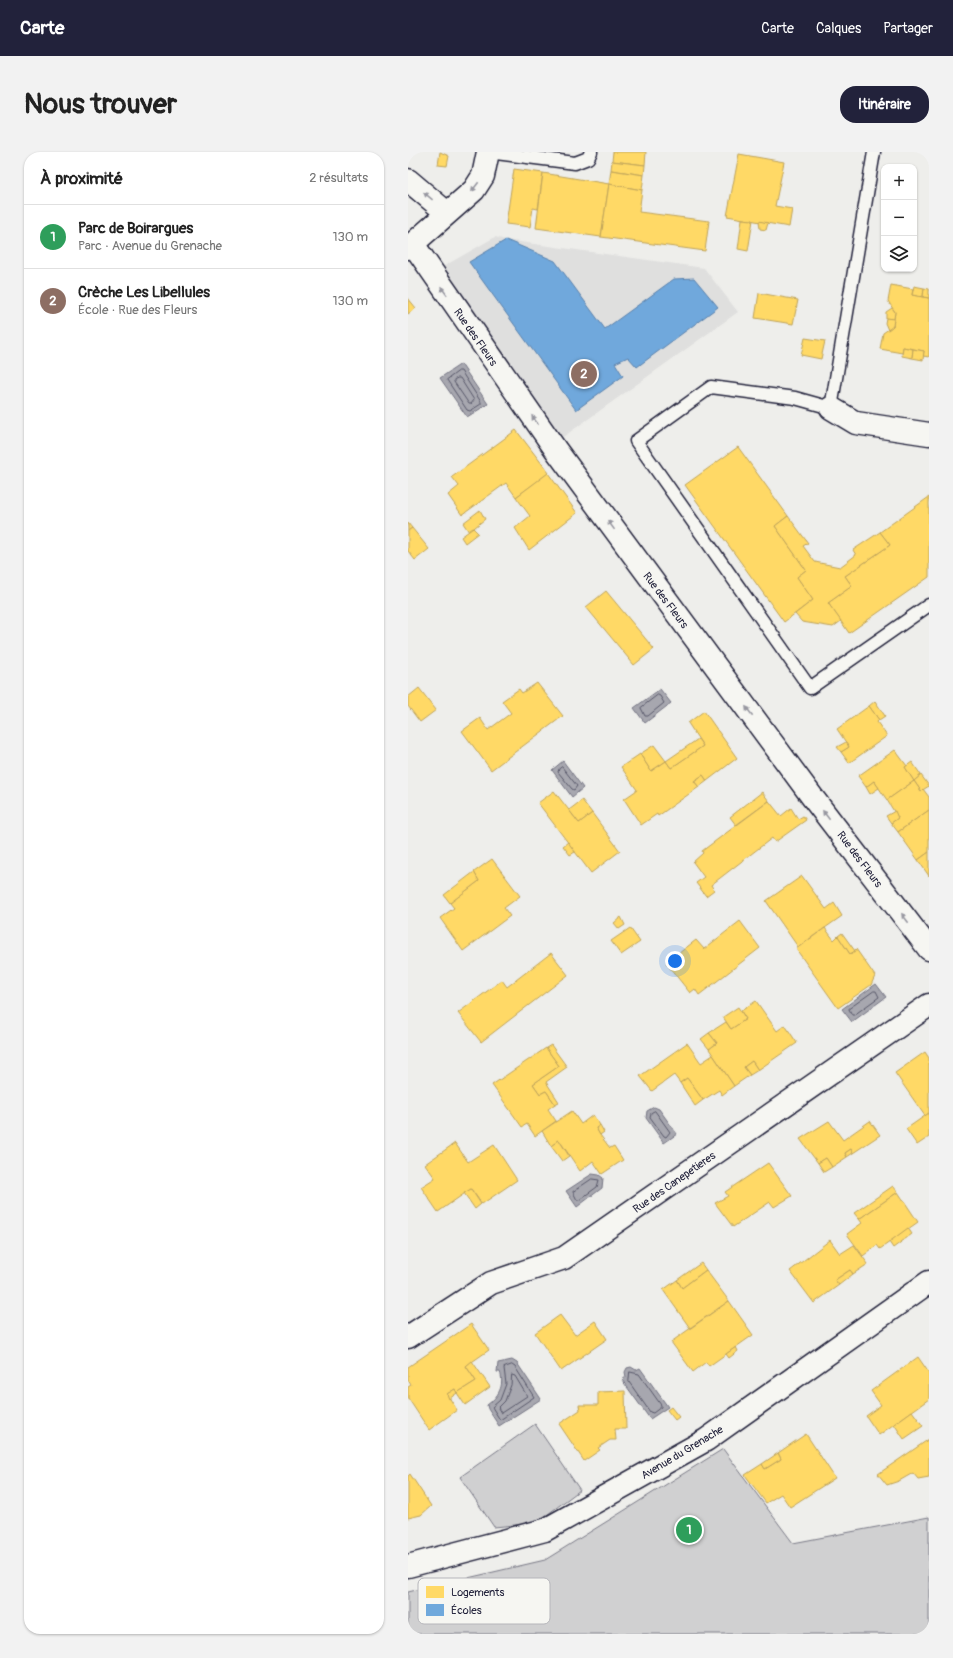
<!DOCTYPE html>
<html lang="fr">
<meta charset="utf-8">
<style>
:root{--surface:#fff;--page:#f2f2f2;--text:#222;--muted:#767676;--line:#e0e0e0;--accent:#22223b}
body{margin:0;font-family:Pangolin,sans-serif;background:var(--page);color:var(--text)}
.controls{position:absolute;right:12px;top:12px;display:grid;overflow:hidden;border-radius:8px;box-shadow:0 1px 3px #0004}
.controls button{width:36px;height:36px;display:grid;place-items:center;padding:0;border:0;border-bottom:1px solid var(--line);background:var(--surface);color:var(--text);font:20px sans-serif}
.you{position:absolute;left:267px;top:809px;width:14px;height:14px;margin:-10px;border:3px solid #fff;border-radius:50%;background:#1a73e8;box-shadow:0 0 0 6px #1a73e833}
.badge{display:grid;place-items:center;width:26px;height:26px;border-radius:50%;background:var(--accent);color:#fff;font-size:13px;font-weight:700}
.pin{position:absolute;translate:-50% -50%;border:2px solid #fff;box-shadow:0 1px 4px #0006}
.list{margin:0;padding:0;list-style:none}
h2{display:flex;justify-content:space-between;align-items:center;height:52px;margin:0;padding:0 16px;font-size:17px}
h2 small{font-size:13px;font-weight:400;color:var(--muted)}
.list li{display:grid;grid-template-columns:26px 1fr auto;gap:12px;align-items:center;box-sizing:border-box;height:64px;padding:0 16px;border-top:1px solid var(--line)}
.list b{display:block;font-size:15px;white-space:nowrap}
.list p{margin:0;font-size:13px;white-space:nowrap;color:var(--muted)}
.list em{font-size:13px;font-style:normal;color:var(--muted)}
.icon{flex:none;width:22px;height:22px;fill:none;stroke:currentColor;stroke-width:2;stroke-linecap:round;stroke-linejoin:round}
.map{position:relative;flex:none;width:521px;height:1482px;overflow:hidden;border-radius:16px}
header{display:flex;align-items:center;gap:24px;box-sizing:border-box;height:56px;padding:0 20px;background:var(--accent);color:#fff}
header strong{font-size:19px}
nav{display:flex;gap:22px;margin-inline-start:auto;font-size:14px}
.intro{display:flex;align-items:center;justify-content:space-between;box-sizing:border-box;height:96px;padding:0 24px}
h1{margin:0;font-size:28px}
.button{padding:10px 18px;border-radius:16px;background:var(--accent);color:#fff;font-size:14px;font-weight:700}
main{display:flex;gap:24px;padding:0 24px}
aside{flex:1;background:var(--surface);border-radius:16px;box-shadow:0 1px 3px #0004}
.map>svg:first-child{display:block}
.built{fill:#dfdfde}
.green{fill:#d0d0d1;stroke:#797986}
.water{fill:#a7a7af;stroke:#727281}
.homes{fill:#ffd966;stroke:#bda259}
.schools{fill:#6fa8dc;stroke:#5880ac}
.lines{fill:none;stroke-linecap:round;stroke-linejoin:round}
.shore{stroke:#575769;stroke-width:1}
.service-casing{stroke:#22223b;stroke-width:15}
.minor-casing{stroke:#22223b;stroke-width:25}
.service{stroke:#f6f6f2;stroke-width:12}
.minor{stroke:#f6f6f2;stroke-width:22}
.oneway{fill:#9797a0}
.labels{text-anchor:middle;stroke-width:4;stroke-linejoin:round;paint-order:stroke}
.street-label{font-size:11px;fill:#22223b;stroke:#f6f6f2}
.key{fill:#f6f6f2;stroke:#b6b6bb;stroke-width:1}
.key-label{font-size:11px;fill:#22223b}
</style>
<header>
<strong>Carte</strong>
<nav><a>Carte</a><a>Calques</a><a>Partager</a></nav>
</header>
<div class="intro"><h1>Nous trouver</h1><a class="button">Itinéraire</a></div>
<main>
<aside>
<h2>À proximité<small>2 résultats</small></h2>
<ul class="list">
<li><span class="badge" style="background:#2e9e5b">1</span><div><b>Parc de Boirargues</b><p>Parc · Avenue du Grenache</p></div><em>130 m</em></li>
<li><span class="badge" style="background:#8d6e63">2</span><div><b>Crèche Les Libellules</b><p>École · Rue des Fleurs</p></div><em>130 m</em></li>
</ul>
</aside>
<div class="map">
<svg width="521" height="1482" viewBox="0 0 521 1482">
<rect width="100%" height="100%" fill="#eeeeeb"/>
<filter id="ink" filterUnits="userSpaceOnUse"><feTurbulence type="fractalNoise" baseFrequency=".025" numOctaves="2"/><feDisplacementMap in="SourceGraphic" scale="8" xChannelSelector="R" yChannelSelector="G"/><feConvolveMatrix kernelMatrix="1 2 1 2 8 2 1 2 1" color-interpolation-filters="sRGB"/></filter>
<g filter="url(#ink)">
<polygon class="built" points="87,85 98,88 296,116 330,160 155,285 31,117"/>
<g class="green">
<polygon points="127,1272 172,1338 128,1371 86,1375 52,1325"/>
<polygon points="315,1297 385,1391 521,1365 521,1482 0,1482 0,1440 137,1408"/>
</g>
<g class="water">
<polygon points="53,212 80,252 59,265 32,226"/>
<polygon points="252,537 263,551 237,571 226,556"/>
<polygon points="155,609 175,636 164,645 144,618"/>
<polygon points="468,832 478,845 444,870 434,857"/>
<polygon points="246,955 251,957 269,982 256,991 238,966 239,959"/>
<polygon points="184,1022 191,1023 195,1026 194,1036 169,1055 158,1039"/>
<path d="M104 1208 109 1211 133 1247 91 1274 80 1257 79 1253C90 1245 97 1234 92 1220H89L90 1211Z"/>
<polygon points="223,1215 228,1218 232,1216 260,1255 242,1267 214,1228 218,1225 217,1220 219,1216"/>
</g>
<g class="homes">
<polygon points="32,0 41,4 39,14 30,13"/>
<polygon points="205,0 238,0 237,13 204,9"/>
<polygon points="331,2 376,10 367,54 384,57 381,75 319,64"/>
<polygon points="204,9 237,13 236,23 203,18"/>
<polygon points="106,17 135,21 130,57 125,56 122,75 98,72"/>
<polygon points="203,18 236,23 234,38 201,32"/>
<polygon points="135,21 201,32 193,85 128,76"/>
<polygon points="201,32 234,38 231,60 301,69 297,99 193,85"/>
<polygon points="334,67 345,68 340,99 330,97"/>
<polygon points="351,69 360,71 358,78 352,77"/>
<polygon points="483,133 505,137 504,143 521,146 521,205 515,204 516,199 495,195 494,201 472,197 475,181 485,174 487,160 480,149"/>
<polygon points="506,134 516,136 515,145 504,143"/>
<polygon points="516,136 521,137 521,146 515,145"/>
<polygon points="351,141 390,148 385,172 347,166"/>
<polygon points="0,146 8,156 0,162"/>
<polygon points="484,156 487,160 486,167 478,166 478,160"/>
<polygon points="478,166 486,167 485,174 480,178 477,171"/>
<polygon points="397,186 417,189 413,207 393,203"/>
<polygon points="495,195 505,197 504,206 494,204"/>
<polygon points="505,197 516,199 515,208 504,206"/>
<polygon points="108,278 141,321 108,345 98,331 54,363 40,343 51,334 44,325"/>
<polygon points="330,295 380,364 367,374 398,418 389,425 405,448 376,470 277,333"/>
<polygon points="140,321 169,361 121,398 107,376 122,364 108,345"/>
<polygon points="521,345 521,425 441,481 420,451 444,434 437,424 482,393 472,380"/>
<polygon points="72,358 77,367 61,380 55,371"/>
<polygon points="380,364 400,391 395,394 407,410 432,415 448,403 445,398 472,380 482,393 437,424 444,434 420,451 433,469 425,475 394,470 387,462 405,448 389,425 398,418 367,374"/>
<polygon points="0,371 4,376 0,379"/>
<polygon points="4,376 21,397 7,408 0,399 0,379"/>
<polygon points="65,376 70,381 57,391 53,385"/>
<polygon points="198,439 246,497 226,513 178,455"/>
<polygon points="129,531 155,564 83,618 54,579 72,566 80,578 103,561 94,549 111,537 114,541"/>
<polygon points="11,536 28,558 12,570 0,554 0,545"/>
<polygon points="467,549 477,564 471,568 461,554"/>
<polygon points="461,554 471,568 469,570 479,584 441,611 433,600 441,595 429,577"/>
<polygon points="296,559 329,606 299,629 295,623 286,629 291,635 250,664 249,662 233,673 216,647 229,638 213,615 232,602 243,619 258,609 263,616 295,594 280,571"/>
<polygon points="290,587 295,594 263,616 258,609"/>
<polygon points="438,590 441,595 433,600 429,595"/>
<polygon points="246,593 258,609 243,619 232,602"/>
<polygon points="487,598 499,614 497,615 506,629 479,648 466,629 458,635 450,624"/>
<polygon points="504,610 513,623 506,629 497,615"/>
<polygon points="295,623 299,629 291,635 286,629"/>
<polygon points="513,623 521,634 513,639 506,629"/>
<polygon points="466,629 471,636 462,642 458,635"/>
<polygon points="506,629 513,639 515,637 521,645 521,658 490,680 483,671 490,666 479,648"/>
<polygon points="146,639 171,671 184,661 212,699 183,721 130,651"/>
<polygon points="354,640 361,649 328,673 322,665"/>
<polygon points="174,648 184,661 171,671 161,658"/>
<polygon points="361,649 373,664 383,656 390,667 395,664 398,668 367,690 364,686 303,733 306,738 298,744 288,731 296,725 285,710 295,701 294,699"/>
<polygon points="521,658 521,700 510,708 490,680"/>
<polygon points="487,659 490,666 483,671 478,664"/>
<polygon points="160,690 167,700 162,703 155,694"/>
<polygon points="521,700 521,724 510,708"/>
<polygon points="84,707 112,744 96,756 102,764 55,799 32,766 46,756 42,751 71,729 66,720"/>
<polygon points="66,720 71,729 42,751 36,743"/>
<polygon points="394,724 418,757 426,751 434,764 390,795 358,749"/>
<polygon points="213,765 217,773 211,777 206,771"/>
<polygon points="332,769 352,796 291,843 287,837 282,841 258,811 288,788 296,797"/>
<polygon points="222,776 232,790 213,803 203,789"/>
<polygon points="417,776 426,788 430,784 442,802 448,797 467,824 463,833 430,856 388,797"/>
<polygon points="434,781 447,799 442,802 430,784"/>
<polygon points="143,801 160,823 73,890 50,861 94,828 99,835"/>
<polygon points="348,849 369,879 377,873 389,891 350,918 344,909 336,915 342,923 326,934 301,897 309,891 301,881 318,870 323,877 338,867 333,859"/>
<polygon points="330,855 338,867 323,877 315,865"/>
<polygon points="301,881 309,891 301,897 293,887"/>
<polygon points="279,891 293,911 305,903 326,934 314,943 311,938 295,948 279,926 272,931 266,923 244,939 232,924"/>
<polygon points="143,893 159,915 138,930 151,950 147,952 138,939 132,942 125,932 151,914 138,896"/>
<polygon points="138,896 151,914 125,932 132,942 138,939 147,952 140,957 148,969 127,984 119,972 114,975 84,933"/>
<polygon points="517,900 521,906 521,961 517,964 487,921"/>
<polygon points="344,909 350,918 342,923 336,915"/>
<polygon points="279,926 295,948 287,954 272,931"/>
<polygon points="164,959 173,972 185,963 192,973 188,976 192,983 202,996 206,994 215,1008 194,1022 185,1009 172,1019 151,988 143,994 134,979"/>
<polygon points="521,961 521,985 509,993 498,977"/>
<polygon points="421,969 435,988 462,969 472,983 445,1001 443,997 437,1001 439,1005 424,1015 418,1006 410,1011 392,987"/>
<polygon points="192,973 196,980 192,983 188,976"/>
<polygon points="151,988 161,1004 154,1009 143,994"/>
<polygon points="47,991 60,1010 86,993 109,1028 74,1052 63,1037 30,1060 13,1035 27,1026 17,1012"/>
<polygon points="443,997 445,1001 439,1005 437,1001"/>
<polygon points="418,1006 424,1015 416,1020 410,1011"/>
<polygon points="360,1011 384,1044 366,1055 362,1050 325,1075 307,1051 320,1044 317,1040"/>
<polygon points="485,1034 490,1040 451,1067 446,1061"/>
<polygon points="63,1037 73,1052 67,1057 56,1041"/>
<polygon points="490,1040 510,1070 472,1097 469,1093 455,1104 439,1082 454,1071 451,1067"/>
<polygon points="500,1076 504,1082 485,1096 481,1090"/>
<polygon points="422,1088 432,1102 446,1093 460,1112 445,1122 442,1118 427,1128 431,1133 406,1151 382,1119"/>
<polygon points="293,1111 298,1118 274,1136 269,1128"/>
<polygon points="298,1118 321,1149 282,1176 255,1138 269,1128 274,1136"/>
<polygon points="442,1118 445,1122 431,1133 427,1128"/>
<polygon points="321,1149 345,1183 301,1214 298,1210 285,1220 263,1190"/>
<polygon points="152,1163 167,1183 187,1169 199,1187 153,1219 127,1181"/>
<polygon points="63,1172 81,1198 58,1214 68,1229 49,1241 47,1237 39,1242 49,1258 21,1278 0,1246 0,1235 3,1233 0,1228 0,1215"/>
<polygon points="328,1195 330,1199 321,1206 318,1202"/>
<polygon points="510,1205 521,1221 521,1247 471,1283 458,1264 473,1253 463,1239"/>
<polygon points="64,1209 82,1235 57,1253 49,1241 68,1229 58,1214"/>
<polygon points="47,1237 49,1241 41,1247 39,1242"/>
<polygon points="217,1239 218,1277 207,1277 208,1288 202,1288 190,1296 192,1298 176,1309 151,1272 172,1258 171,1253 190,1253 190,1240"/>
<polygon points="263,1255 271,1265 267,1268 259,1258"/>
<polygon points="504,1259 515,1274 496,1287 486,1272"/>
<polygon points="398,1282 427,1326 382,1355 373,1342 358,1351 337,1323 354,1312 357,1317 373,1307 370,1301"/>
<polygon points="521,1287 521,1325 510,1327 505,1321 491,1329 479,1333 470,1322"/>
<polygon points="370,1301 373,1307 357,1317 354,1312"/>
<polygon points="2,1322 23,1354 13,1363 0,1366 0,1324"/>
</g>
<polygon class="schools" points="98,88 147,109 197,177 266,127 286,126 310,155 229,215 220,205 207,211 215,224 168,258 61,110"/>
<g class="lines">
<g class="shore">
<polygon points="51,219 53,219 73,250 73,252 62,259 59,258 39,228"/>
<polygon points="50,226 52,226 66,248 63,252 61,252 46,230 46,228"/>
<polygon points="250,543 252,544 256,551 240,564 237,564 233,556"/>
<polygon points="154,615 169,634 166,638 164,637 150,620 151,617"/>
<polygon points="466,839 468,839 471,845 446,863 444,863 441,857"/>
<polygon points="247,959 262,980 258,985 256,984 242,965 243,961"/>
<polygon points="184,1027 191,1028 189,1035 171,1048 169,1048 165,1040"/>
<polygon points="104,1213 107,1215 126,1245 92,1268 84,1255 92,1248 98,1232 96,1216"/>
<polygon points="222,1220 231,1222 253,1253 253,1255 245,1261 242,1260 221,1230"/>
<polygon points="104,1223 107,1224 119,1244 93,1261 90,1256 97,1249 103,1233"/>
</g>
<defs>
<g id="service">
<polyline points="80,0 167,11 180,6 183,0"/>
<polyline points="466,0 423,256 387,246 303,235 228,289 402,536 521,453"/>
</g>
<g id="minor">
<polyline points="0,28 39,61"/>
<polyline points="5,92 148,298 405,646 521,797"/>
<polyline points="0,96 66,38 75,24 80,0"/>
<polyline points="423,256 448,271 521,282"/>
<polyline points="0,1185 83,1131 156,1106 521,853"/>
<polyline points="0,1414 137,1378 298,1288 521,1130"/>
</g>
</defs>
<use href="#service" class="service-casing"/>
<use href="#minor" class="minor-casing"/>
<use href="#service" class="service"/>
<use href="#minor" class="minor"/>
</g>
<defs><path id="oneway-solid" d="M-6-.8H1V-3.2L6.5 0L1 3.2V.8H-6Z"/></defs>
<g class="oneway">
<use href="#oneway-solid" transform="translate(67 35) rotate(127)"/>
<use href="#oneway-solid" transform="translate(20 44) rotate(-140)"/>
<use href="#oneway-solid" transform="translate(36 139) rotate(-125)"/>
<use href="#oneway-solid" transform="translate(127 268) rotate(-125)"/>
<use href="#oneway-solid" transform="translate(203 373) rotate(-126)"/>
<use href="#oneway-solid" transform="translate(341 559) rotate(-127)"/>
<use href="#oneway-solid" transform="translate(418 663) rotate(-127)"/>
<use href="#oneway-solid" transform="translate(497 766) rotate(-127)"/>
</g>
</g>
<g class="labels">
<g class="street-label">
<text transform="translate(68 185) rotate(55)" y="4">Rue des Fleurs</text>
<text transform="translate(258 448) rotate(53)" y="4">Rue des Fleurs</text>
<text transform="translate(452 707) rotate(53)" y="4">Rue des Fleurs</text>
<text transform="translate(266 1030) rotate(-35)" y="4">Rue des Canepetieres</text>
<text transform="translate(274 1300) rotate(-31)" y="4">Avenue du Grenache</text>
</g>
</g>
<rect x="10" y="1426" width="132" height="46" rx="6" class="key"/>
<rect x="18" y="1434" width="18" height="12" fill="#ffd966"/>
<rect x="18" y="1452" width="18" height="12" fill="#6fa8dc"/>
<g class="key-label">
<text x="43" y="1444">Logements</text>
<text x="43" y="1462">Écoles</text>
</g>
</svg>
<div class="controls">
<button>+</button>
<button>−</button>
<button><svg class="icon" aria-label="layers" viewBox="0 0 24 24"><path d="M12 4l9 5-9 5-9-5zM3 14l9 5 9-5"/></svg></button>
</div>
<div class="you"></div>
<div class="pin badge" style="left:281px;top:1378px;background:#2e9e5b">1</div>
<div class="pin badge" style="left:176px;top:222px;background:#8d6e63">2</div>
</div>
</main>
